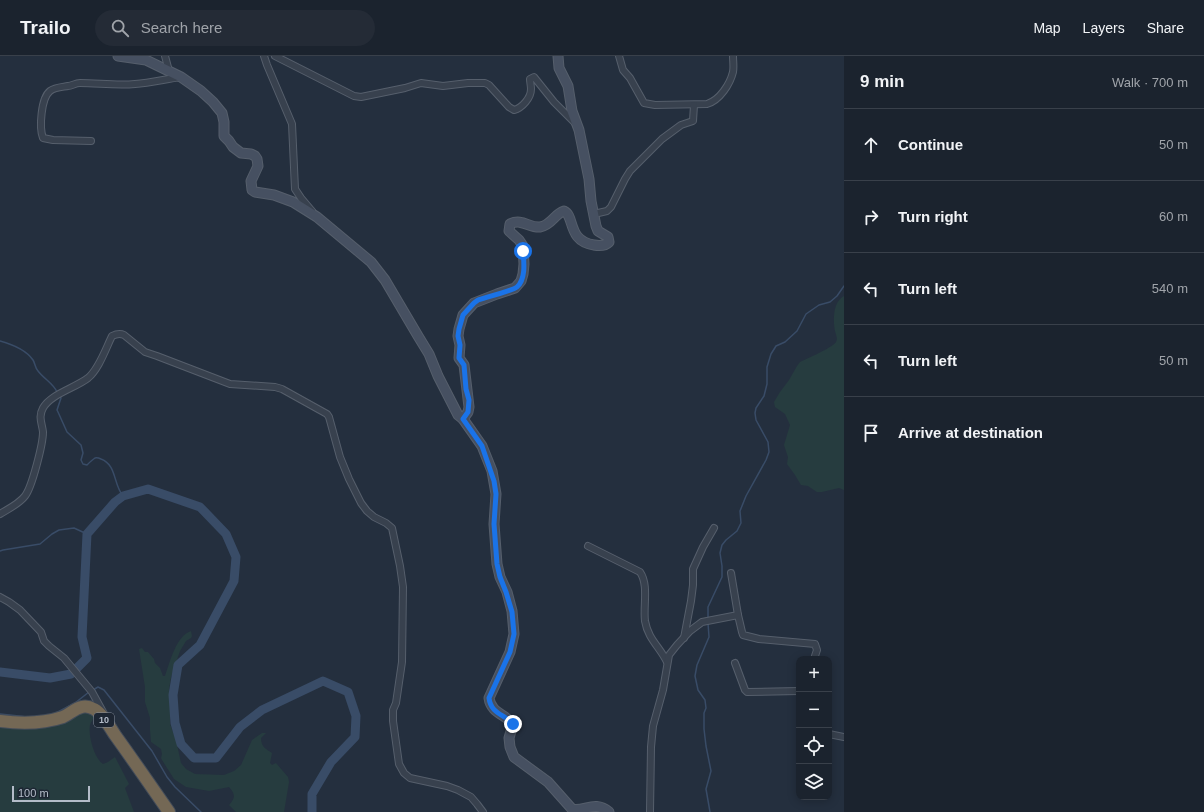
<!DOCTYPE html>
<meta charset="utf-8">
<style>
:root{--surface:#1b232e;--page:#242b36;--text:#f1f3f6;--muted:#a0a4aa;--line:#39404a}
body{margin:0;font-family:Arial,sans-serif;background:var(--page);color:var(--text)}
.controls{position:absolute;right:12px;bottom:12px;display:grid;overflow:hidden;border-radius:8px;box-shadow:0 2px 10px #0003}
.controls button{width:36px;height:36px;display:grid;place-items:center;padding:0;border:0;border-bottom:1px solid var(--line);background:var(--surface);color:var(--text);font:20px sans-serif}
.scale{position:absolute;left:12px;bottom:10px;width:78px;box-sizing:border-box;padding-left:4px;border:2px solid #b4bcc9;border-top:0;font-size:11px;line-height:14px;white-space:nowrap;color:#b4bcc9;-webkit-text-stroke:3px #1d2633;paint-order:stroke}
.stop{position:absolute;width:12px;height:12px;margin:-9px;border:3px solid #1a73e8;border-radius:50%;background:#fff}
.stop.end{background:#1a73e8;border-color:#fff;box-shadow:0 1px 4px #0008}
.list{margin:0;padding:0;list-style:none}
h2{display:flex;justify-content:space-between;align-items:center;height:52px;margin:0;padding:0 16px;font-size:17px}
h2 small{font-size:13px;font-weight:400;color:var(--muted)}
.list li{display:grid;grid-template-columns:26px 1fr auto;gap:12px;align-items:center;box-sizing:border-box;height:72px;padding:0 16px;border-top:1px solid var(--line)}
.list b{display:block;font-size:15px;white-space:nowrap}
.list em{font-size:13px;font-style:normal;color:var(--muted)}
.icon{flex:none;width:22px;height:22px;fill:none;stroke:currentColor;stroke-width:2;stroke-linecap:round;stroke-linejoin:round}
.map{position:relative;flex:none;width:844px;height:756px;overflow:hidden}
header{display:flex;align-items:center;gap:24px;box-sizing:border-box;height:56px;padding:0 20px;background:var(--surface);border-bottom:1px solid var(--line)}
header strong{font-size:19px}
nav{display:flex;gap:22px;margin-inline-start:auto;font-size:14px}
.search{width:280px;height:36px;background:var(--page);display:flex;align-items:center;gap:10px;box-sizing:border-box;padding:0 14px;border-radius:22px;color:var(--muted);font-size:15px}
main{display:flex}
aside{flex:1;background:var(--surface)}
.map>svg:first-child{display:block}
.green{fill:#263c3f}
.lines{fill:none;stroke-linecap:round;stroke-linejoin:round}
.stream{stroke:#394c67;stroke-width:1.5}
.river{stroke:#394c67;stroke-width:9}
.street-casing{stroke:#565f6c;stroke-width:8}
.secondary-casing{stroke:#565f6c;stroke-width:11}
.highway-casing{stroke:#434c59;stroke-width:14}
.street{stroke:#38414e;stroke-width:6}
.secondary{stroke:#465061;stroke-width:9}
.highway{stroke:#746855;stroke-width:12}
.route{stroke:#1a73e8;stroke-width:5}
.labels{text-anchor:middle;stroke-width:3.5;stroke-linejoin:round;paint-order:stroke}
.shield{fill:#1d2633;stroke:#878f9c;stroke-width:1}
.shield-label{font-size:9px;font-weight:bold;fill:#b4bcc9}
</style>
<header>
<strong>Trailo</strong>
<div class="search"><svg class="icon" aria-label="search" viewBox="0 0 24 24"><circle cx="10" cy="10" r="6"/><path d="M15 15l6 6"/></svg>Search here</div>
<nav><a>Map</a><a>Layers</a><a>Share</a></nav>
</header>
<main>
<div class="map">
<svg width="844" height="756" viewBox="0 0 844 756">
<rect width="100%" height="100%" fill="#242f3e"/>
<g class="green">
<path d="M844 240V434L839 432 822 436H817L808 430 801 429 795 419 787 408 788 401 784 389 790 369 785 358 775 351 774 346 780 336 789 324 797 310 800 306C808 302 832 292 836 286 838 283 836 279 835 275 833 263 833 246 844 240Z"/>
<path d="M191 575 192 580 191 582 186 585 180 595 171 621 169 633 170 647V668L176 684 181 707 186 713 195 718 224 719 234 715 241 709 252 684 262 677H266L261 682C261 691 266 693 272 697L270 707 272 709 276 707 288 721 289 726 284 756H236L229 749C236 741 235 738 229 731L209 735 186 731 174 723 162 704 161 702 162 698 161 693 151 686 150 674V662L145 646V631L139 593 142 592 145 596H148L154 603 155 607 160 612 163 620H165C170 606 176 580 191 575Z"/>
<path d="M81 654 95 660C93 663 91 666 90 669 88 679 94 702 103 708L108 706 115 701 129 728 125 732 134 756H0V666Z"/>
</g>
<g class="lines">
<g class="stream">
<path d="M0 285C11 288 26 294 33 304 35 307 35 312 38 315 44 323 53 327 57 336"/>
<path d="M59 339 61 342 57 354 58 356 67 376 81 389 83 397 81 404 83 408 87 409C89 407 92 404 95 402 97 401 99 402 101 403 117 409 113 428 123 440"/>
<polyline points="0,495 3,494 40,488 52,478 59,474 74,472 87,478"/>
<polyline points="708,563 708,551 722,521 722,510 720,497 722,489 726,484 737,475 741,467 740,455 746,440 766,404 769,396 768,386 756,364 755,357 756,352 764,340 767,328 767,311 771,298 776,290 785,286 797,275 806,258 819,249 830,246 837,240 844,230"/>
<polyline points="708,567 709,581 697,609 695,620 698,634 705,644 706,652 704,657 704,673 706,690 711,715 706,733 710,756"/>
<polyline points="93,634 98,631 104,634 152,695 167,721 175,731 201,756"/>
<polyline points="0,658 28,661"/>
<polyline points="54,658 75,647 89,636"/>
</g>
<polyline class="river" points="0,616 50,622 71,618 87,602 82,581 87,478 115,446 123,440 148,433 200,451 226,478 236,501 234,525 200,589 178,609 173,639 175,667 181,688 194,702 216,702 240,671 262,654 323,625 348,636 356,660 355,681 331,706 312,738 312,756"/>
<defs>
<g id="street">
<polyline points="165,0 169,15"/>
<polyline points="264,0 267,9 292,68 295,133 301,142 312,155"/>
<path d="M275 0 354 40 361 41 405 32 421 27 443 30 468 27H485L489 29 509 51 514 54C522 52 531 42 531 33 531 30 530 26 530 23L534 21 554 46 575 67"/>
<path d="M619 0 623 14 630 22 644 47 655 49 707 48C720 44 730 28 733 16 734 11 733 5 733 0"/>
<path d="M91 85 53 84 43 82C39 72 41 42 50 35 55 31 63 31 68 30 72 30 75 27 80 27 98 27 117 30 135 28 150 27 166 23 181 21"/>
<polyline points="594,158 607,155 611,151 625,123 630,115 662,83 681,69 693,65 694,49"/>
<path d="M0 458C8 453 19 448 25 440 32 431 43 388 43 376 42 367 38 361 43 352 51 338 75 332 88 322 99 313 106 292 112 280 116 278 120 277 124 279L145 296 157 300 230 328 275 331 282 333 327 358 329 361 340 401 349 423 361 447 367 455 374 461 386 467 392 472 400 510 403 531 402 606 396 647 393 654V665L399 708 404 717 410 722 447 730 458 734 471 741 477 748 483 756"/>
<path d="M588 490 640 516C649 529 643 550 645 565 648 583 660 591 667 606"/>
<polyline points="731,517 738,559"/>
<polyline points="0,541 9,546 20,554 41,576 44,585 49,590 64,602 92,636 103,656"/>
<polyline points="684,582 691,545 693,529 693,513 703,491 714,472"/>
<polyline points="735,607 745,634 747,636 799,635"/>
<polyline points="829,678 844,681"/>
<polyline points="650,756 651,691 653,670 663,634 669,599 677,589 690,575 702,566 738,559 742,576 743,579 759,583 815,588 817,594 814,603"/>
</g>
<g id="secondary">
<path d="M118 0 146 4 181 21 201 35 213 46 222 57 224 66V80L229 85 233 91 241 97 251 98 255 100 257 103 258 110 251 125 252 134 255 136 274 139 293 146 317 161 371 206 385 224 418 280 429 298 438 320 458 359 463 363 482 390 492 415 496 438 494 468 497 508 500 521 507 536 512 555 514 578 510 596 489 642C491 657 505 658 513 668L509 682 510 691 514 701 548 726 572 753C584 756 595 744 609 756"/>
<path d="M463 363 468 356 469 351 464 309 459 302 460 289 458 280 459 273 463 259 474 247 497 238 515 232 521 225 523 218 524 208 523 190 519 184 509 175 510 168C522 162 529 172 540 171 552 169 554 158 564 155 575 160 567 185 594 189 599 190 605 190 609 186L608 181 598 175 596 170 591 145 589 123 579 74 572 55 568 30 559 12 558 0"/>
</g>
<path id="highway" d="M0 665C22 668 42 668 63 661 70 658 75 652 82 651 86 650 90 651 94 653 103 658 109 670 115 679 133 704 151 730 169 756"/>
</defs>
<use href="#street" class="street-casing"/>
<use href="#secondary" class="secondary-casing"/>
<use href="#highway" class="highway-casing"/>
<use href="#street" class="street"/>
<use href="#secondary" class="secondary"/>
<use href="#highway" class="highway"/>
</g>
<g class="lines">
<path class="route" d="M513 668C504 658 491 658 489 642L510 596 514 578 512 556 506 536 500 521 497 508 494 468 496 438 494 425 482 390 463 363 468 356 469 344 466 333 464 309 459 302 460 289 458 280 459 273 463 259 474 247 478 244C484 242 514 234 517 231 526 223 524 206 523 195"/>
</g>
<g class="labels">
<rect class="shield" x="94" y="657" width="20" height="14" rx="3"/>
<g class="shield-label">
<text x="104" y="667">10</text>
</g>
</g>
</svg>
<div class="controls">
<button>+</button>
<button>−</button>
<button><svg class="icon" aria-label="locate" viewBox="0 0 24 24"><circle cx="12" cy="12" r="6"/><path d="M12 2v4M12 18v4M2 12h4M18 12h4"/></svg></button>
<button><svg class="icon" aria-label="layers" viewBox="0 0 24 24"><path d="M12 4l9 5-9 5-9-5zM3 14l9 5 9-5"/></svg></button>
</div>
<div class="scale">100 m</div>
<div class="stop" style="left:523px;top:195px"></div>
<div class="stop end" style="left:513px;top:668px"></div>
</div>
<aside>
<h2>9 min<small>Walk · 700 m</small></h2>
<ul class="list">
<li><svg class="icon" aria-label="ahead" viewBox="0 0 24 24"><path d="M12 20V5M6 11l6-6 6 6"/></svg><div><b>Continue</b></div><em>50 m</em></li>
<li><svg class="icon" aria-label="right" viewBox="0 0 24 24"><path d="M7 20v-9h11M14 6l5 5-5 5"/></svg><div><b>Turn right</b></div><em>60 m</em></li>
<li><svg class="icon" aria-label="left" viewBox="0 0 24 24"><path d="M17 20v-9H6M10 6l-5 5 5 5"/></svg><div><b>Turn left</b></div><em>540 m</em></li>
<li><svg class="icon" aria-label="left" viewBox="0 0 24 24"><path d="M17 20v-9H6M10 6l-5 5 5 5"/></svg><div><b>Turn left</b></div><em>50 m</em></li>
<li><svg class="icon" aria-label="arrive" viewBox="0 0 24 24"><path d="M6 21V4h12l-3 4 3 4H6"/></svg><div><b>Arrive at destination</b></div></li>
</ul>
</aside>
</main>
